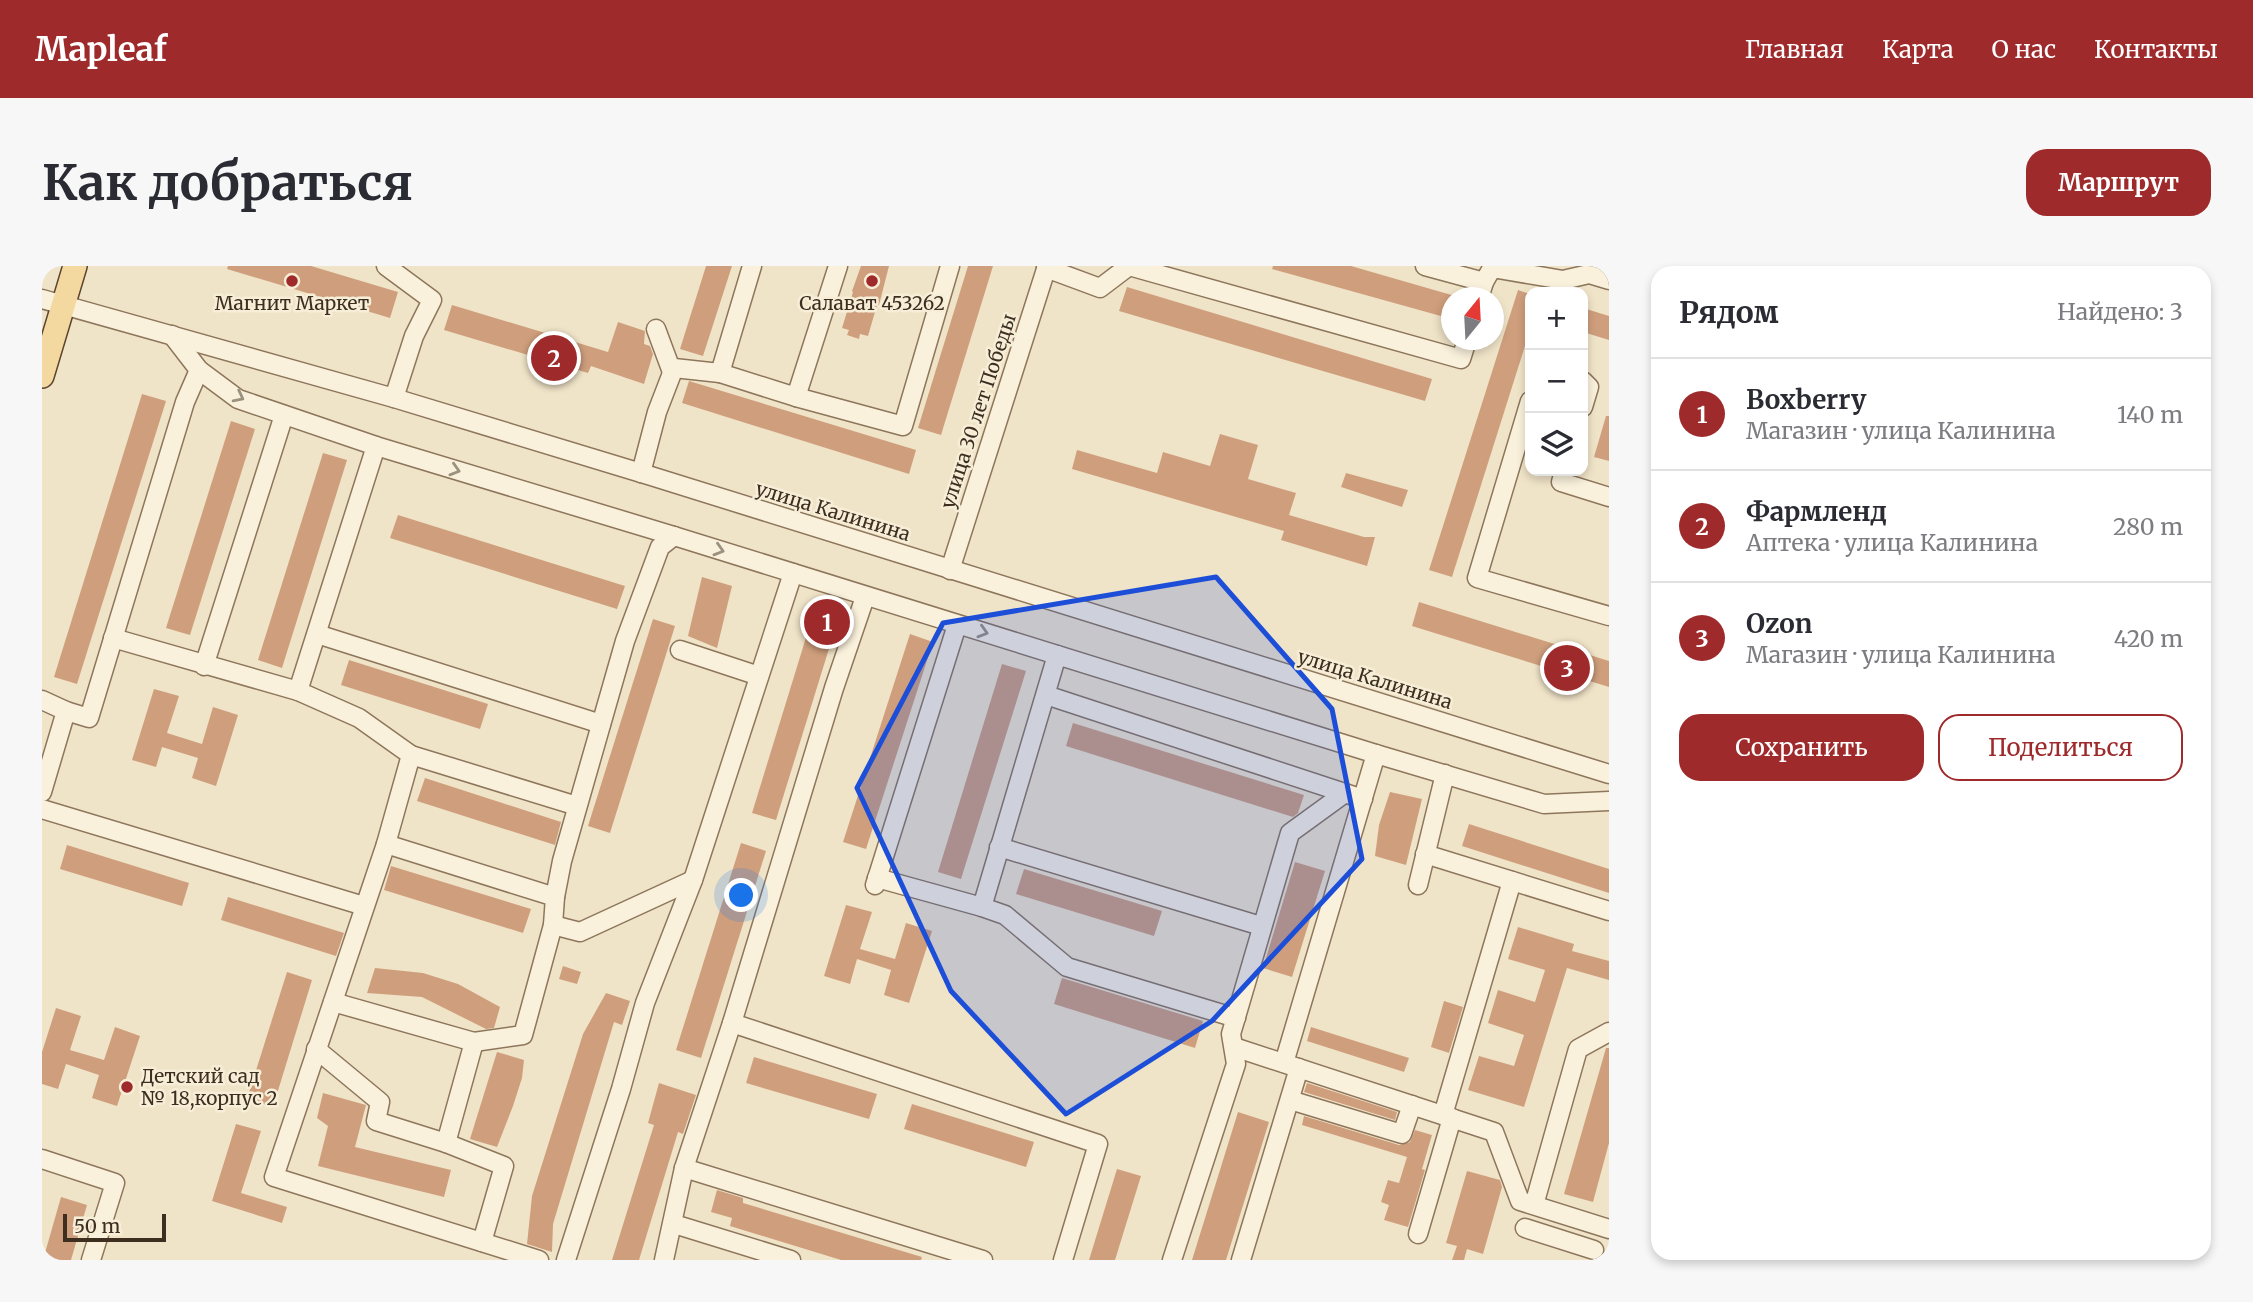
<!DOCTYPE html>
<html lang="ru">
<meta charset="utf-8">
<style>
:root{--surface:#fff;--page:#f7f7f7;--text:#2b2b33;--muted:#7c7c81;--line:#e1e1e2;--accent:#9e2a2b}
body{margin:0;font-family:Merriweather,serif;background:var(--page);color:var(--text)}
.controls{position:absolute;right:21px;top:21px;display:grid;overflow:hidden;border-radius:14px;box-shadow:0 4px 10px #0003}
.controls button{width:63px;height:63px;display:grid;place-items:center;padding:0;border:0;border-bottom:2px solid var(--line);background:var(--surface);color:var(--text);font:35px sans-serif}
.compass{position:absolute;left:1399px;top:21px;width:63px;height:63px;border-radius:50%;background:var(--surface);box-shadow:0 4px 10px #0003;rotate:18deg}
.scale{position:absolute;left:21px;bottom:18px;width:103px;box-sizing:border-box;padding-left:7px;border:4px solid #3d2e20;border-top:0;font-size:19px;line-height:24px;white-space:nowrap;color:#3d2e20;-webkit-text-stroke:5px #f7eed8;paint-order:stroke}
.you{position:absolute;left:700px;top:630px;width:24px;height:24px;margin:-18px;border:5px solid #fff;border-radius:50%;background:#1a73e8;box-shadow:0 0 0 10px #1a73e833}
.badge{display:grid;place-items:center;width:46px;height:46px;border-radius:50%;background:var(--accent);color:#fff;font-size:23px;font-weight:700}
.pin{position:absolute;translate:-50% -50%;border:4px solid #fff;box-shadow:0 2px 7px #0006}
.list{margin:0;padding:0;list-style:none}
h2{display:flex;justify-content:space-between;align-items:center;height:91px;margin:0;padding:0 28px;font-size:30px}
h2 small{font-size:23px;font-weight:400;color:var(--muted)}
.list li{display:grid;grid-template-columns:46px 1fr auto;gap:21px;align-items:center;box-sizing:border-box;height:112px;padding:0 28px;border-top:2px solid var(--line)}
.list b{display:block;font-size:26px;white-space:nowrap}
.list p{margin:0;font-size:23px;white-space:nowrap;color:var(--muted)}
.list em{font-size:23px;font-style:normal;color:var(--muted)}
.actions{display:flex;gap:14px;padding:21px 28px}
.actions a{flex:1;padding:16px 0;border:2px solid var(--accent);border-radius:21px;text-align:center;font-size:24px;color:var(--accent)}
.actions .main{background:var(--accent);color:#fff}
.icon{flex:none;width:38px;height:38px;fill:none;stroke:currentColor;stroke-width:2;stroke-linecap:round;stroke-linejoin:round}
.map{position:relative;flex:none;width:1567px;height:994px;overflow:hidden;border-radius:21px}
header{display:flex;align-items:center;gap:42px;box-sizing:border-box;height:98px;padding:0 35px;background:var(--accent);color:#fff}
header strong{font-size:33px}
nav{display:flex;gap:38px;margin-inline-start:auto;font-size:24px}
.intro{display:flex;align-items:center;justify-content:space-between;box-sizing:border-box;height:168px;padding:0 42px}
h1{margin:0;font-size:49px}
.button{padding:18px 32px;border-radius:21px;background:var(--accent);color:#fff;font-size:24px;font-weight:700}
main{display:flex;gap:42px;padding:0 42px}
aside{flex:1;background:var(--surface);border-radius:21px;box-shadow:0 4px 10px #0003}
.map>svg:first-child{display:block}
.building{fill:#cf9f7d}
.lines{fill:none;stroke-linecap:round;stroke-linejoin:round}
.minor-casing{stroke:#8d765c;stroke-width:21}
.major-casing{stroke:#5b4430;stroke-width:26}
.minor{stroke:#faf1dc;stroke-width:18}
.major{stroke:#f3d9a0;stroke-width:23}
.oneway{stroke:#9c907e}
.marked{fill:#1d4ed8;fill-opacity:0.2;stroke:#1d4ed8;stroke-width:5;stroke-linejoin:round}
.poi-dot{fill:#9e2a2b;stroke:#f7eed8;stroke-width:2.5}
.labels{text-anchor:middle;stroke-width:5;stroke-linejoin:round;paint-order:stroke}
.poi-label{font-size:19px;fill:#3d2e20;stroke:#f7eed8}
.street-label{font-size:19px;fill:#3d2e20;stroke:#f7eed8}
</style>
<header>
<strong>Mapleaf</strong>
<nav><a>Главная</a><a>Карта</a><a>О нас</a><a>Контакты</a></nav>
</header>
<div class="intro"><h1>Как добраться</h1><a class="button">Маршрут</a></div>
<main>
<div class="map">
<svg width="1567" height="994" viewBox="0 0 1567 994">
<rect width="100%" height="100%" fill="#f0e4c8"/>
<g class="building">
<polygon points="186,0 269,0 356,26 348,52 185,3"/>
<polygon points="664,0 690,0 661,90 638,83"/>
<polygon points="819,0 847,0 837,39 835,39 826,70 818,68 817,73 805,69 807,64 800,62 811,26 810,25"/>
<polygon points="926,0 951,0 899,169 876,162"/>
<polygon points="1231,0 1309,0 1413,30 1410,32 1406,52 1230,3"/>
<polygon points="1085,21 1390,113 1383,135 1077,45"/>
<polygon points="1476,24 1488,28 1488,64 1410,311 1387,304"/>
<polygon points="410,39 566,86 576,56 603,65 602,78 608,80 611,88 602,118 549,100 546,107 402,64"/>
<polygon points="1541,42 1567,50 1567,74 1541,66"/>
<polygon points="647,115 874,184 867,208 640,137"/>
<polygon points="100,128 124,135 35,418 12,411"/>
<polygon points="1564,150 1567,150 1567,195 1552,191"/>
<polygon points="189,155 213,163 148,369 124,362"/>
<polygon points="1178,168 1216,179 1206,213 1254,227 1247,249 1322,271 1333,271 1325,300 1239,274 1242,265 1030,203 1035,184 1115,207 1121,186 1168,200"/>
<polygon points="281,187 305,194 240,402 216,394"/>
<polygon points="1304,207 1366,224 1360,241 1299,221"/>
<polygon points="356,249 583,320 575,343 348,272"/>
<polygon points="660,311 690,320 675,382 646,370"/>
<polygon points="1377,336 1567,395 1567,421 1370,360"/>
<polygon points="774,339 798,347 734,554 710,547"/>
<polygon points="611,353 633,360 568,567 546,560"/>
<polygon points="868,368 891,376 824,583 801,576"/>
<polygon points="307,394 446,438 438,463 299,419"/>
<polygon points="960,398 984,405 919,613 896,606"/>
<polygon points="112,423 137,430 125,467 160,478 171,441 196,449 174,520 150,512 156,492 120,481 114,501 90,494"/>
<polygon points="1031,457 1262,529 1256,547 1251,551 1024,480"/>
<polygon points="383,512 519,556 513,579 375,535"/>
<polygon points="1348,526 1380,533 1364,599 1333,590 1337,559"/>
<polygon points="1427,558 1567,603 1567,627 1420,580"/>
<polygon points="699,577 724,585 659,792 634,784"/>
<polygon points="25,579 147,617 140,640 18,603"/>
<polygon points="1253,596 1283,605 1250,711 1221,702"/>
<polygon points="349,600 489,643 481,667 342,624"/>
<polygon points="982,603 1120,645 1112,670 974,628"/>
<polygon points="186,631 302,667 294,690 179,654"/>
<polygon points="804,639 830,646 818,683 853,693 864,657 890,665 867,737 842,729 849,704 815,693 808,718 782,710"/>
<polygon points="1476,661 1532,678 1530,685 1567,695 1567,714 1525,702 1482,841 1426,824 1437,790 1472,800 1482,769 1446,757 1456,724 1493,736 1503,704 1466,693"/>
<polygon points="521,700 539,706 535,718 517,713"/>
<polygon points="333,702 381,707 416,718 458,741 452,762 444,763 380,731 325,727"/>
<polygon points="245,706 270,714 231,841 205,833"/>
<polygon points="1020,712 1161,755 1153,782 1012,738"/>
<polygon points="564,727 588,735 580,759 572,756 511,958 510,986 485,978 490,930 541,768"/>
<polygon points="1402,735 1421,741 1407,787 1389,781"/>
<polygon points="14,742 39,750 28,784 62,794 73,761 98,770 75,840 50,832 57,809 24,798 16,823 0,818 0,786"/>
<polygon points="1269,761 1367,792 1362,806 1265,775"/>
<polygon points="1564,782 1567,782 1567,877 1551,936 1522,928"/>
<polygon points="455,786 482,794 480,812 471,840 455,881 428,873"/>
<polygon points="712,791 835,828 827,853 704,817"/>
<polygon points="617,817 654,829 641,868 636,866 597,994 570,994 612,859 606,857"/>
<polygon points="1265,817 1355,846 1353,854 1262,826"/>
<polygon points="281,827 324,839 313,881 409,904 402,931 276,900 286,860 275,852"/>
<polygon points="870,838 992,876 984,901 862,863"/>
<polygon points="1196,846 1227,856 1184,994 1150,994"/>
<polygon points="1262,850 1357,879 1368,876 1373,864 1390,869 1380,903 1383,904 1366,961 1342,954 1347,939 1339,936 1346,914 1357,917 1365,891 1260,859"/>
<polygon points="194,858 219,865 199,927 245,941 240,957 170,935"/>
<polygon points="1075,903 1099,910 1073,994 1047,994"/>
<polygon points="1425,905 1458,914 1460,921 1441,988 1425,983 1422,994 1410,994 1415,980 1404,977"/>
<polygon points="675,924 701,932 701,937 880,991 879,994 799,994 688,960 690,952 669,946"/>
<polygon points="19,931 45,939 29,994 1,994"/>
</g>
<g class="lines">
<defs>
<g id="minor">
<polyline points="344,0 390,34 372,70 352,132"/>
<polyline points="1087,0 1419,93 1425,74"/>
<polyline points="1383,0 1442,16 1437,32"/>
<polyline points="1004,2 1058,22 1087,0"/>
<polyline points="1442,16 1450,2 1521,14 1547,8 1567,14"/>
<polyline points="0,33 352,132 609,210 1567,508"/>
<polyline points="614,63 630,106"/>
<polyline points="130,69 157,104 196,133 334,180 632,270 1334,488 1502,538 1567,535"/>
<polyline points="678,107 754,131 796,0"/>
<polyline points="1541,115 1547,121 1541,141"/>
<polyline points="754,131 861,160 908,0"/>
<polyline points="1488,135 1435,312 1567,350"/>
<polyline points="334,180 256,425 317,452 369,489 344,578 232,911 497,994"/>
<polyline points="1522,205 1519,216 1567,231"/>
<polyline points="599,207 615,146 632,102 678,107 710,0"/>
<polyline points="908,304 1005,0"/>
<polyline points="275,368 559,458"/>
<polyline points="71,372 256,425"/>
<polyline points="638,384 717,410"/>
<polyline points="162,400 242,149"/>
<polyline points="1004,429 1321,533"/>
<polyline points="0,434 24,445 0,526"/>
<polyline points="24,445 47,452 143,136 157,104"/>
<polyline points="369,489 535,540"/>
<polyline points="0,543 322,640"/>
<polyline points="344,578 513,631 511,659 481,769 432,776"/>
<polyline points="957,581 1219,660"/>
<polyline points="1383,588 1567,645"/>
<polyline points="835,612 940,641 1015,389"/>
<polyline points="833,619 915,359"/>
<polyline points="1376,619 1403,508"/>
<polyline points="513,631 520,595 583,375 618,281 632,270"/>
<polyline points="940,641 963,649 1025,701 1194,752"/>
<polyline points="511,659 538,666 651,614"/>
<polyline points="690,757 1056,878 1021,994"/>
<polyline points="1192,781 1452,866 1478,935 1567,963"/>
<polyline points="274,783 338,836 334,855 404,877 432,776 291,736"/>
<polyline points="1242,797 1334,488"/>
<polyline points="1248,834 1360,868 1370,839"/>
<polyline points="1401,849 1470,615"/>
<polyline points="404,877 462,900 440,976"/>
<polyline points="0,893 73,917 49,994"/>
<polyline points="642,902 941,994"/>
<polyline points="1492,939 1536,783 1567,766"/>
<polyline points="632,958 749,994"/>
<polyline points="1483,962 1552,984"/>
<polyline points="1376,968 1410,852"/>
<polyline points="524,994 579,823 603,737 651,614 751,307"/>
<polyline points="622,994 642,902 690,757 792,422 823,331"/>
<polyline points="1130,994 1194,798 1189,768 1248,567 1303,527"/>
<polyline points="1199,994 1257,802"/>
</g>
<polyline id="major" points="0,110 33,0"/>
</defs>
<use href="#minor" class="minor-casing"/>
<use href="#major" class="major-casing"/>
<use href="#minor" class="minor"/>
<use href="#major" class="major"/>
</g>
<defs><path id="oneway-chevron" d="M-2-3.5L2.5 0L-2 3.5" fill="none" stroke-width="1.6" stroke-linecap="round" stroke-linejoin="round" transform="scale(1.75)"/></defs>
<g class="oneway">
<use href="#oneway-chevron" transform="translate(197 131) rotate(27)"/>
<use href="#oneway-chevron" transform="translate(413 204) rotate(17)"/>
<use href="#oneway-chevron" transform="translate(677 284) rotate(17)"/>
<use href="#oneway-chevron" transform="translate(941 366) rotate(17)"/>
</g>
<path class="marked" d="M1174 311 1290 443 1320 593 1170 755 1024 848 909 725 815 522 901 357Z"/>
<g class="poi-dot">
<circle cx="250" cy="15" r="7"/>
<circle cx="830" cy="15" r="7"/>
<circle cx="85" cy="821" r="7"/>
</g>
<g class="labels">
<g class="poi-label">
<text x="250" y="44">Магнит Маркет</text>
<text x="830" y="44">Салават 453262</text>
<text x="99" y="817" text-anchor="start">Детский сад<tspan x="99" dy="22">№ 18,корпус 2</tspan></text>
</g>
<g class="street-label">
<text transform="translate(936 145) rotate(-72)" y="7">улица 30 лет Победы</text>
<text transform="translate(791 245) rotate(17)" y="7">улица Калинина</text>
<text transform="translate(1333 413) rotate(17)" y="7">улица Калинина</text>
</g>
</g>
</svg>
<div class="controls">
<button>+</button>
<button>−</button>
<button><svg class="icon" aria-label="layers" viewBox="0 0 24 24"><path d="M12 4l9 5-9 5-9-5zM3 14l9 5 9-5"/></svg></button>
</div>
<svg class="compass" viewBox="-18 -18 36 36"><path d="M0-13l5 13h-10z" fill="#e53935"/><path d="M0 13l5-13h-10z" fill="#7c7c81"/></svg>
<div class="scale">50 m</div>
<div class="you"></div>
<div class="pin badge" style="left:785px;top:356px">1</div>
<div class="pin badge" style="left:512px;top:92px">2</div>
<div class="pin badge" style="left:1525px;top:402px">3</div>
</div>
<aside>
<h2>Рядом<small>Найдено: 3</small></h2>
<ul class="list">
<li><span class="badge">1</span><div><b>Boxberry</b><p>Магазин · улица Калинина</p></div><em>140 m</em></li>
<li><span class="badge">2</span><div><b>Фармленд</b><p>Аптека · улица Калинина</p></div><em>280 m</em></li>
<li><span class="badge">3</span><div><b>Ozon</b><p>Магазин · улица Калинина</p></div><em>420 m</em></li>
</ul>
<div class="actions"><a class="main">Сохранить</a><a>Поделиться</a></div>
</aside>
</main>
